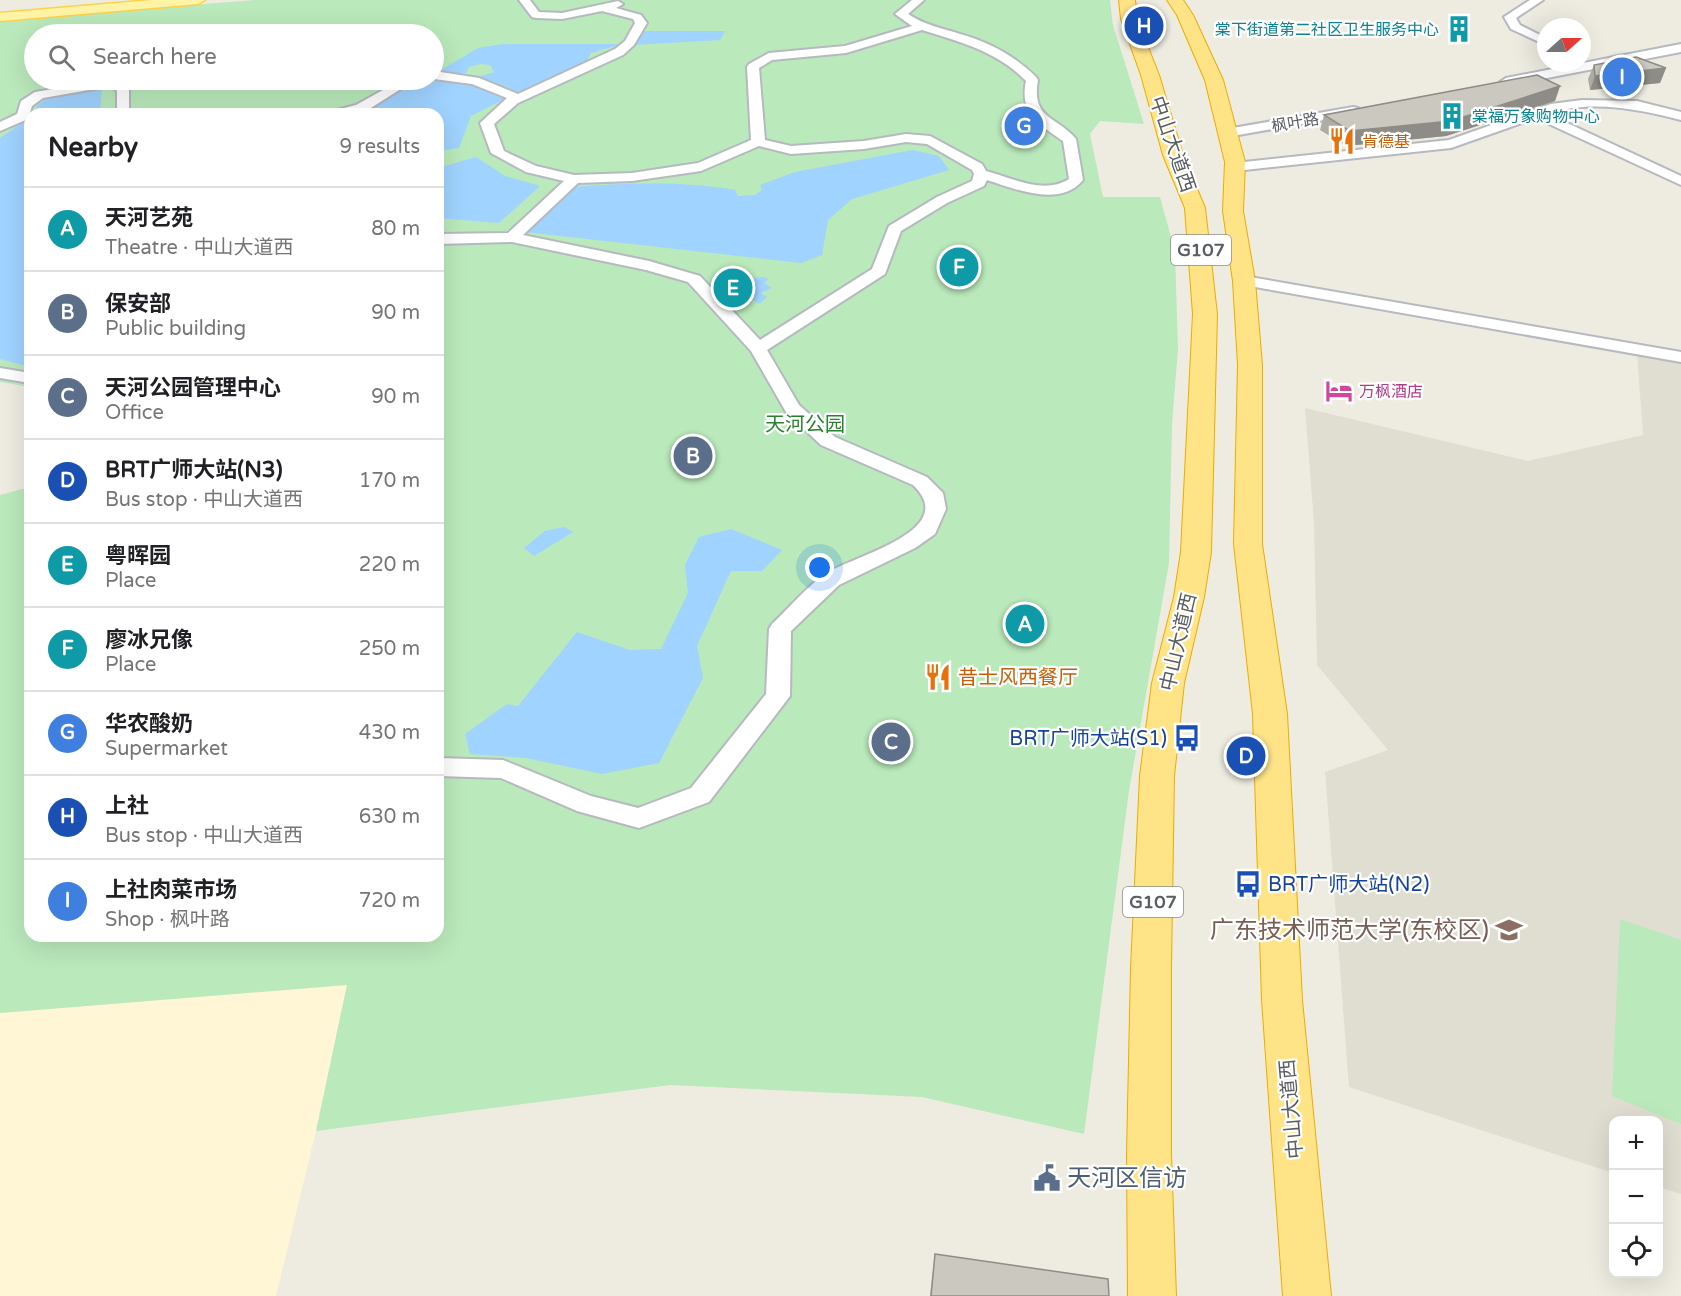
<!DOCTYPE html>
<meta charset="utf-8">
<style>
:root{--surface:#fff;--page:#f2f2f2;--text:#202124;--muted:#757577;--line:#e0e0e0;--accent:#fb311a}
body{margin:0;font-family:"Varela Round","Noto Sans SC",sans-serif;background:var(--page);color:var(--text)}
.controls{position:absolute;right:18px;bottom:18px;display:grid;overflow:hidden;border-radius:12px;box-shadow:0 6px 24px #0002}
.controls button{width:54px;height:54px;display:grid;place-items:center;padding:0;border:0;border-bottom:2px solid var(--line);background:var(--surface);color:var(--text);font:30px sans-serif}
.compass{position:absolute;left:1537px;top:18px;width:54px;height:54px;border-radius:50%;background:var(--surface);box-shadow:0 6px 24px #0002;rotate:69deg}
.you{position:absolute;left:820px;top:568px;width:21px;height:21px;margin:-15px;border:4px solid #fff;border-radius:50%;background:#1a73e8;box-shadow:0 0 0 9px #1a73e833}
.badge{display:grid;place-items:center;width:39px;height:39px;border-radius:50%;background:var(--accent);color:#fff;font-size:20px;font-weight:700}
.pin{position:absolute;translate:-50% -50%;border:3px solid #fff;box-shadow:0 2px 6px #0006}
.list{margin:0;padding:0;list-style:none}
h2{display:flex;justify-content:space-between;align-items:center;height:78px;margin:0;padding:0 24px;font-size:26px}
h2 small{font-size:20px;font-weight:400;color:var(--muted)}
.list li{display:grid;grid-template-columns:39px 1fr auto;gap:18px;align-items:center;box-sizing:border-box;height:84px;padding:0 24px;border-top:2px solid var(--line)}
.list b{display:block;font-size:22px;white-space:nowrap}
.list p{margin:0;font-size:20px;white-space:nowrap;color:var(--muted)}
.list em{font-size:20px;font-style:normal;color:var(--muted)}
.icon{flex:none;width:33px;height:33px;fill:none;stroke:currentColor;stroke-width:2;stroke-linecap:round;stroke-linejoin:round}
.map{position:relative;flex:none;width:1681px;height:1296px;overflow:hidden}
.search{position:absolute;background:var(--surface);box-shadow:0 6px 24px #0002;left:24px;top:24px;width:420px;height:66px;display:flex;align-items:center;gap:15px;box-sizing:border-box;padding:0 21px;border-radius:33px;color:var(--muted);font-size:22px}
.panel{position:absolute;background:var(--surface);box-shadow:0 6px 24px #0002;left:24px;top:108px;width:420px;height:834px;border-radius:18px}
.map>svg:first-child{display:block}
.commercial{fill:#fff6d5}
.education{fill:#e0ded1}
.green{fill:#bae9bb;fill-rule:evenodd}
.water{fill:#a0d3ff}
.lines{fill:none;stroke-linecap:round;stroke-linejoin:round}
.minor-casing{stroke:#b6b9bf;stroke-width:4}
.major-casing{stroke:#ffd149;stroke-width:3}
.highway-casing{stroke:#efab00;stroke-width:2}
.minor{fill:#fff;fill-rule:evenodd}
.major{fill:#fff3a5;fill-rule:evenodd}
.highway{fill:#ffe487;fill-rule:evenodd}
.wall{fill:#afaca5}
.shaded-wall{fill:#8e8c86}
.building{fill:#cbc8c0;stroke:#8e8c86;stroke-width:1.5}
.labels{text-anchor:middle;stroke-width:4.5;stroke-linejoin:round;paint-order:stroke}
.far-culture-label{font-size:16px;fill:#0d838f;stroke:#fff;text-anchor:end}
.far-street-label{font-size:16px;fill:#595e63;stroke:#fff}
.far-food-label{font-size:16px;fill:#c56008;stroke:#fff;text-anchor:start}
.far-hotel-label{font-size:16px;fill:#b23c85;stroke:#fff;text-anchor:start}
.shield{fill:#fff;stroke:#8b8e92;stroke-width:1.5}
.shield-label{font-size:18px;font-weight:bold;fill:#595e63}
.street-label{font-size:20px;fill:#595e63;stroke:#fff}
.park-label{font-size:20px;fill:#2a8230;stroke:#fff}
.food-label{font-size:20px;fill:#c56008;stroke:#fff;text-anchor:start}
.transit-label{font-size:20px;fill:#164399;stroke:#fff;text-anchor:end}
.near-education-label{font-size:24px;fill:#785e54;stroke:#fff;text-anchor:end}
.near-service-label{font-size:24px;fill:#4e5e75;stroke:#fff;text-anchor:start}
</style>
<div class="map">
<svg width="1681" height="1296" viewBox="0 0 1681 1296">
<rect width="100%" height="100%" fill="#eeece1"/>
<polygon class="commercial" points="347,985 316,1131 276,1296 0,1296 0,1013"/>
<polygon class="education" points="1637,354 1681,360 1681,1194 1659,1187 1658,1120 1614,1120 1613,1173 1349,1087 1325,772 1388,750 1317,665 1314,524 1305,408 1528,461 1643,435"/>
<g class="green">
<path d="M255 0H1110L1113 25 1144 124 1100 121 1090 134 1103 197H1160L1175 252 1178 349 1172 424 1169 563 1129 791 1084 1134 922 1097 670 1085 316 1131 347 985 0 1013V495L30 487V936H438V114H30V387L0 382V20ZM34 34H434V80H34Z"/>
<polygon points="1620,919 1681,940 1681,1124 1612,1096"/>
</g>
<g class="water">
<polygon points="642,31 725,31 720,40 633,45"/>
<polygon points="503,44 622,44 591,53 586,62 521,95 508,87 478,77 494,72 490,65 480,64 469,67 466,73 436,73 478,48"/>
<polygon points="456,78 494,89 505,99 471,116 459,148 438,151 438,114 360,114 419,80"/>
<polygon points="102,88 100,114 35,114 37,106 46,99"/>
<polygon points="30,117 30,367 0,359 0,138"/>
<path d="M913 150 939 156 949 170 852 199 828 220 822 255 801 263 525 232 572 187C626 183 682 181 735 190L738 196 755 195 762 190 760 185 795 172Z"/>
<polygon points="476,157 505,176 540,186 499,223 438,218 438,168"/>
<polygon points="763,277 769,279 764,283 772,288 761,293 767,297 759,304 739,289 745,286 752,286 751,281 753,278"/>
<polygon points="564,527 573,532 534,556 524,548 545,531"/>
<polygon points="731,529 782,550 762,571 731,571 697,646 703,678 659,763 602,774 526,758 470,754 465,734 507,704 518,706 577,632 630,650 661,649 688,593 685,565 699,537"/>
</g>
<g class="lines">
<defs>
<g id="minor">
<path d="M519 0H530L539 12 562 13 618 1 623 4 616 8 641 15 647 23 634 45 623 55 518 103 494 124 504 151 536 166 574 175 632 173 698 163 751 140 747 67 749 64 769 53 845 46 912 26 895 14 912 0H924L908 14C924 25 942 28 960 34 989 42 1015 56 1036 77L1038 80C1031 120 1057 116 1076 139L1083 180C1060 208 1015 189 987 180L984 186 947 203 901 231 885 274 767 350 799 405 835 437 927 477 943 493 946 509 935 534 915 548 839 585 791 631 790 696 709 802 639 828 577 811 501 778 438 776V758L503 760 591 796 638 808 691 788 766 694 769 629 772 624C789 608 804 590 822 576 847 557 963 532 913 485L821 445 786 412 751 351 688 282 646 270 512 242 438 244V234L508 233 564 181 526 172 491 153 480 123 507 98 472 84 434 79V71L479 78 518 94 615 49 625 41 635 23 633 19 602 11 562 19 536 18 532 17ZM922 30C960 42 997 51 1026 81 1019 114 1039 124 1063 141L1069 179C1044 195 1012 178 986 171L982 164 930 136 906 134 864 141 791 146 765 140 759 68 772 60 846 53ZM906 142 927 144 972 170 974 174 972 181 937 197 889 226 872 269 760 340 700 276 649 261 523 235 578 183 632 181 701 171 759 146 791 154 864 149Z"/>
<polygon points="1530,0 1543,0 1516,18 1520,25 1546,38 1546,45 1511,29 1504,17"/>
<polygon points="1681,44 1681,52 1506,86 1500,82 1506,78"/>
<polygon points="108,80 119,80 129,90 129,114 117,114 117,91 112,86 43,98 32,106 28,119 0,131 0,122 17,114 21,101 35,92"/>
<polygon points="401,80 415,80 366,111 353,114 332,114 333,111 356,105"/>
<path d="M1582 100 1637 101 1681 112V120C1639 109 1590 99 1548 114L1681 176V185L1536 118 1451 148 1235 171 1228 167 1235 163 1449 140 1551 104Z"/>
<polygon points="1353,107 1358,108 1359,111 1358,114 1227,137 1220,133 1227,129"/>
<polygon points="1244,276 1681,352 1681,362 1238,284 1236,281 1238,278"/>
<polygon points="0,368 30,373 30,383 0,378"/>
</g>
<polygon id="major" points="152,0 205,0 198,4 0,21 0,13"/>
<g id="highway">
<polygon points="1119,0 1135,0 1137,19 1159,75 1183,155 1205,208 1217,314 1211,552 1204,597 1184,683 1174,776 1171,968 1171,1154 1176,1296 1128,1296 1127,1154 1131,968 1140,776 1152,683 1174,597 1181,552 1193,314 1185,208 1163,155 1141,75 1121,19"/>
<polygon points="1167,0 1183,0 1193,15 1223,80 1245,162 1243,211 1255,281 1262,365 1262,544 1287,714 1302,1000 1331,1296 1283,1296 1262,1000 1253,714 1234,544 1238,365 1233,281 1223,211 1225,162 1205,80 1177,15"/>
</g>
</defs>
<use href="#minor" class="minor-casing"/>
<use href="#major" class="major-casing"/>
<use href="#highway" class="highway-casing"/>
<use href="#minor" class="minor"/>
<use href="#major" class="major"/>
<use href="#highway" class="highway"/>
</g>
<g class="wall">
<polygon points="1594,65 1666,68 1660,83 1590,90 1588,79"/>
<polygon points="1560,86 1555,101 1446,136 1346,146 1320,130 1324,115"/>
<polygon points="935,1254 1109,1296 930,1296"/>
</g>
<g class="shaded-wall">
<polygon points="1666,68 1660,83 1590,90 1595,76"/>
<polygon points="1560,86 1555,101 1446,136 1346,146 1350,131"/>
</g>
<g class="building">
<polygon points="1636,57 1666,68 1595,76 1594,65"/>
<polygon points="1537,75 1560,86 1451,121 1350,131 1324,115"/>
<polygon points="935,1254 1108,1279 1109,1296 931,1296"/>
</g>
<defs>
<symbol id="building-bare" viewBox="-9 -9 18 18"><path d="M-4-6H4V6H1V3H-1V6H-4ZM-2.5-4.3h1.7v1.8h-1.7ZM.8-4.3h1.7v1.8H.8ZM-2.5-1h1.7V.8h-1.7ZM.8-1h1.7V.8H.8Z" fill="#0f9aa8" stroke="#fff" stroke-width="2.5" paint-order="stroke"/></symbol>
<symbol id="restaurant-bare" viewBox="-9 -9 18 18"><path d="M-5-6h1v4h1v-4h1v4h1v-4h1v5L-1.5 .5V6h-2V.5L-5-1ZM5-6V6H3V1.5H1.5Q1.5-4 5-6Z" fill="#e8710a" stroke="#fff" stroke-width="2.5" paint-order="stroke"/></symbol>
<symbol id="hotel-bare" viewBox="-9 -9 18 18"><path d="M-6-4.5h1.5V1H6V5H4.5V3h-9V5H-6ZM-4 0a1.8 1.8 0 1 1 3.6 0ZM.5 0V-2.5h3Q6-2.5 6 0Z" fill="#d1479c" stroke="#fff" stroke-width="2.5" paint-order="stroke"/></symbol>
<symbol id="bus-bare" viewBox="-9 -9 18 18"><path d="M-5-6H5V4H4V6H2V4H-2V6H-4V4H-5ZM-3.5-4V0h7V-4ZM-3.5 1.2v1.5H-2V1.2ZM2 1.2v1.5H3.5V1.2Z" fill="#1a4fb4" stroke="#fff" stroke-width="2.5" paint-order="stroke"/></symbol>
<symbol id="university-bare" viewBox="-9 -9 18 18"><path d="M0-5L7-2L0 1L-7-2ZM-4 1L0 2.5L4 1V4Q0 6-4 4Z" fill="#8d6e63" stroke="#fff" stroke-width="2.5" paint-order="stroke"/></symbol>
<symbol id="civic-bare" viewBox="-9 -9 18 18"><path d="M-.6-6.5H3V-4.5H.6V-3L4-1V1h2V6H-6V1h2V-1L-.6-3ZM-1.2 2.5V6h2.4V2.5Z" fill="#5c6f8a" stroke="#fff" stroke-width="2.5" paint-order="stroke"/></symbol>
</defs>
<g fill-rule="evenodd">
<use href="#building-bare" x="1440" y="10" width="38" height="38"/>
<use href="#building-bare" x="1433" y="97" width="38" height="38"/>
<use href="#restaurant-bare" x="1323" y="122" width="38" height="38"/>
<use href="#hotel-bare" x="1320" y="372" width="38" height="38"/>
<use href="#restaurant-bare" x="919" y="658" width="38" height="38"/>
<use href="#bus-bare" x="1168" y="719" width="38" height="38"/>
<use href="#bus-bare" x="1229" y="865" width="38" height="38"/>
<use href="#university-bare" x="1490" y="911" width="38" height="38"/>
<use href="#civic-bare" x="1028" y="1159" width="38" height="38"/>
</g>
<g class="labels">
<g class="far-culture-label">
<text x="1439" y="35">棠下街道第二社区卫生服务中心</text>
<text x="1472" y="122" text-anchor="start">棠福万象购物中心</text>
</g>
<g class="far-street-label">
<text transform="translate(1295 122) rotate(-10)" y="6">枫叶路</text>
</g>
<g class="far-food-label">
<text x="1362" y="147">肯德基</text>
</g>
<g class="far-hotel-label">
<text x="1359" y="397">万枫酒店</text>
</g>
<g class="shield">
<rect x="1171" y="235" width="60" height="30" rx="4.5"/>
<rect x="1123" y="887" width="60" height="30" rx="4.5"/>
</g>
<g class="shield-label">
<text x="1201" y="256">G107</text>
<text x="1153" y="908">G107</text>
</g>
<g class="street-label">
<text transform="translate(1173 144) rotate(71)" y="7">中山大道西</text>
<text transform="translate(1178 642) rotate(-77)" y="7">中山大道西</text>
<text transform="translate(1291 1109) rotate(-95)" y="7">中山大道西</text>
</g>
<g class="park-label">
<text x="805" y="431">天河公园</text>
</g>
<g class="food-label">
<text x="958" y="684">昔士风西餐厅</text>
</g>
<g class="transit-label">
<text x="1167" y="745">BRT广师大站(S1)</text>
<text x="1268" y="891" text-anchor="start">BRT广师大站(N2)</text>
</g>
<g class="near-education-label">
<text x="1489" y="938">广东技术师范大学(东校区)</text>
</g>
<g class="near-service-label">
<text x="1067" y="1186">天河区信访</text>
</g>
</g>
</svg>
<div class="controls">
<button>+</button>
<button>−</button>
<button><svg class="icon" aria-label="locate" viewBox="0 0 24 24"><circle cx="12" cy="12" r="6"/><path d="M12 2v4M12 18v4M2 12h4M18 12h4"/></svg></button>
</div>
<svg class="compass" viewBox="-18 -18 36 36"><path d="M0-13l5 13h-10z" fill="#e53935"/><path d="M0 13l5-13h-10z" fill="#757577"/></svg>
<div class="you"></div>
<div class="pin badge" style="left:1025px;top:624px;background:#0f9aa8">A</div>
<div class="pin badge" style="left:693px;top:456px;background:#5c6f8a">B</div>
<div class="pin badge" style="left:891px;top:742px;background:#5c6f8a">C</div>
<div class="pin badge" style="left:1246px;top:756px;background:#1a4fb4">D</div>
<div class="pin badge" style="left:733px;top:288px;background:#0f9aa8">E</div>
<div class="pin badge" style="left:959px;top:267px;background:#0f9aa8">F</div>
<div class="pin badge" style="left:1024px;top:126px;background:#3f7fe0">G</div>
<div class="pin badge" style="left:1144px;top:26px;background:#1a4fb4">H</div>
<div class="pin badge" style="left:1622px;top:77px;background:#3f7fe0">I</div>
<div class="search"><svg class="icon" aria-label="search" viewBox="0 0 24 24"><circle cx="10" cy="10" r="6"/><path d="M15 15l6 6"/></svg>Search here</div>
<section class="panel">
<h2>Nearby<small>9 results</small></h2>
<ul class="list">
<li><span class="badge" style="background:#0f9aa8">A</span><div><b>天河艺苑</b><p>Theatre · 中山大道西</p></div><em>80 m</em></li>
<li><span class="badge" style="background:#5c6f8a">B</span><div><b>保安部</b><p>Public building</p></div><em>90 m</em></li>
<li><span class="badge" style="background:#5c6f8a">C</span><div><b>天河公园管理中心</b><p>Office</p></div><em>90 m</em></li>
<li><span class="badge" style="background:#1a4fb4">D</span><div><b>BRT广师大站(N3)</b><p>Bus stop · 中山大道西</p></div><em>170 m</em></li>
<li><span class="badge" style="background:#0f9aa8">E</span><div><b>粤晖园</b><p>Place</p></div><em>220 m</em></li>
<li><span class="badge" style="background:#0f9aa8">F</span><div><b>廖冰兄像</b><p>Place</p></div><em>250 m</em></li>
<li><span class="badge" style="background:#3f7fe0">G</span><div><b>华农酸奶</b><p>Supermarket</p></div><em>430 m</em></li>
<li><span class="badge" style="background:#1a4fb4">H</span><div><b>上社</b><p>Bus stop · 中山大道西</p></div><em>630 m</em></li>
<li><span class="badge" style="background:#3f7fe0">I</span><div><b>上社肉菜市场</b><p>Shop · 枫叶路</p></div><em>720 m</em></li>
</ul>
</section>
</div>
